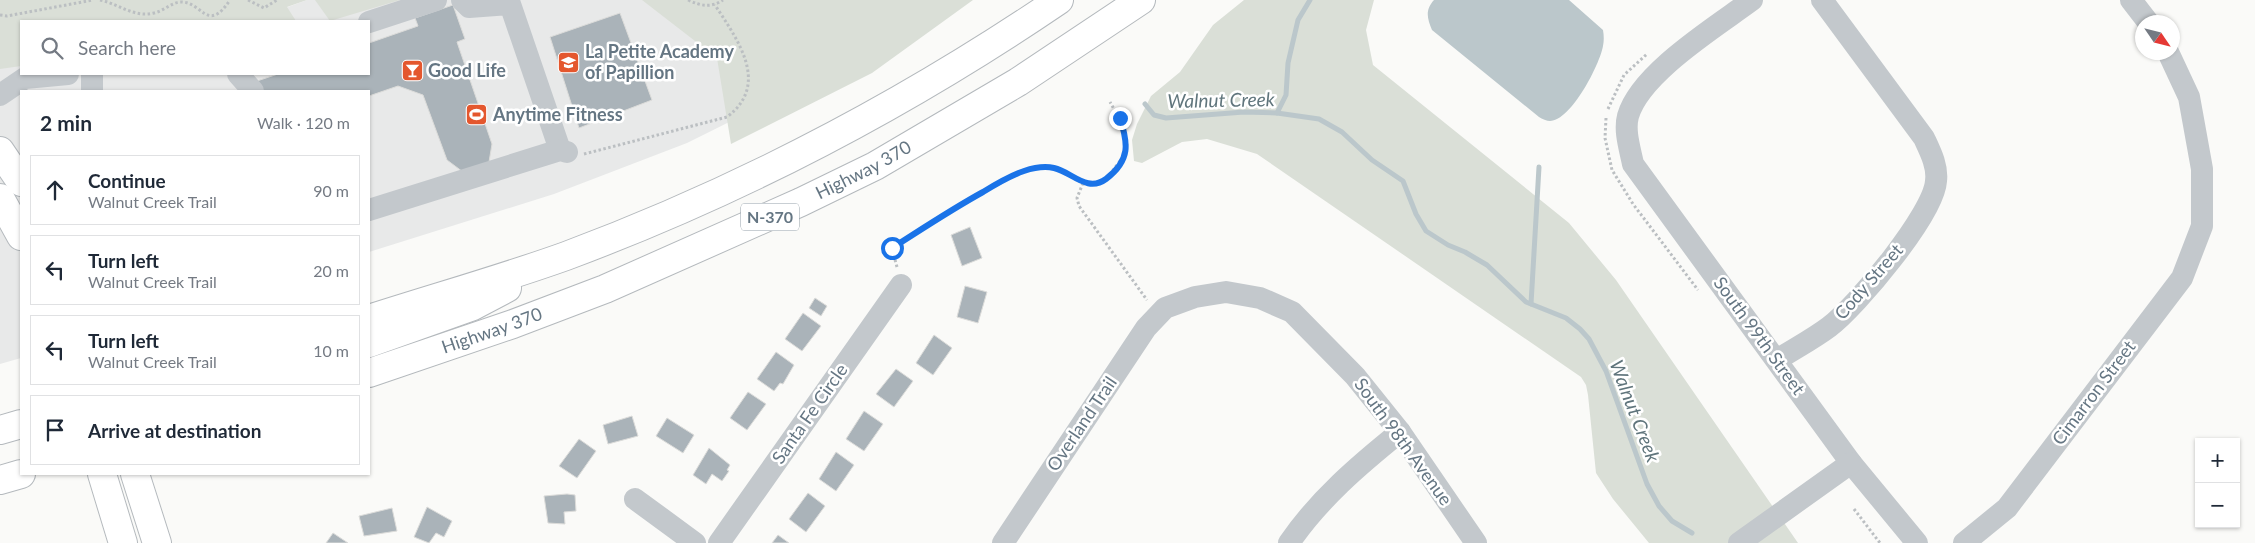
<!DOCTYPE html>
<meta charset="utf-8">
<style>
:root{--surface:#fff;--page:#f6f6f7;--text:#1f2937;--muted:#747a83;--line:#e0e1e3}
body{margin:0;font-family:Lato,sans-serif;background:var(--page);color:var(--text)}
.controls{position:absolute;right:15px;bottom:15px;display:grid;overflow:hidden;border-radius:0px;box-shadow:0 1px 4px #0004}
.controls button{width:45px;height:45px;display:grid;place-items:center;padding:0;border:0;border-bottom:1px solid var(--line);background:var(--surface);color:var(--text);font:25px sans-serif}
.compass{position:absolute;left:2135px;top:15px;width:45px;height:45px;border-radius:50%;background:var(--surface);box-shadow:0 1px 4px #0004;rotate:125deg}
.stop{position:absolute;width:15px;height:15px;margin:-11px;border:4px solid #1a73e8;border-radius:50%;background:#fff}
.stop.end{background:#1a73e8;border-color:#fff;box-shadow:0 1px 5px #0008}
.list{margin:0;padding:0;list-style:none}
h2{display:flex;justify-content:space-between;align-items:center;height:65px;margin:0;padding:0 20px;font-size:21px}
h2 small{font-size:16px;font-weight:400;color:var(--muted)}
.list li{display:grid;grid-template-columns:32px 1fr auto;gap:15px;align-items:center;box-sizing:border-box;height:70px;margin:0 10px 10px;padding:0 10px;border:1px solid var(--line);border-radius:0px}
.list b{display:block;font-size:19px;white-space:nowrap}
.list p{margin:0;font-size:16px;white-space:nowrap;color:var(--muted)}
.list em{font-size:16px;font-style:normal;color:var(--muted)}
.icon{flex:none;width:28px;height:28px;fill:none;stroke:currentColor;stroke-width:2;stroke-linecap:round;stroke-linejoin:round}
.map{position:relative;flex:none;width:2255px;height:543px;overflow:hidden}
.search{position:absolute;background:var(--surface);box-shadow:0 1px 4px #0004;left:20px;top:20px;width:350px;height:55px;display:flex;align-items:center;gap:12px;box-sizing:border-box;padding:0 18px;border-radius:0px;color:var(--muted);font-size:19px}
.panel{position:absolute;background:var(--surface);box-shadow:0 1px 4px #0004;left:20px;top:90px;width:350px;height:385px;border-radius:0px}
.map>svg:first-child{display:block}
.built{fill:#e8e9e9}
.green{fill:#dadfd7}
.water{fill:#bbc7cb}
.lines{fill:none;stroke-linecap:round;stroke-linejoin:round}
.stream{stroke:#bbc7cb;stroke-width:5}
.building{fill:#aab3b9;stroke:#dcdcda}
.major-casing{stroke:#b5babe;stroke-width:30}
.highway-casing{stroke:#b4b9bd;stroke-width:30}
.path{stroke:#bbbfc2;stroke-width:3;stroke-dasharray:2.5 2.5;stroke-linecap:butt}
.minor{stroke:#c3c8cc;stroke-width:22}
.major{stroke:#fff;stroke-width:28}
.highway{stroke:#fff;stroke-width:28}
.route{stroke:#1a73e8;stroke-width:6}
.labels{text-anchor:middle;stroke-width:5;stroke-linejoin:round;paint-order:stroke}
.shield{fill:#fff;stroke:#939fa8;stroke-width:1}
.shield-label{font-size:16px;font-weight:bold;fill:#657683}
.poi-label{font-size:18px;font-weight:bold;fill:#657683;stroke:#fff;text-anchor:start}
.street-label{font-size:18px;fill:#657683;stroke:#fff}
.water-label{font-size:19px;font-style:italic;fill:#60757c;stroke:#fff}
</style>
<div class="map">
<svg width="2255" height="543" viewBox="0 0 2255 543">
<rect width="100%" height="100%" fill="#fafaf8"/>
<polygon class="built" points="307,0 674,0 816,79 687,143 554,194 369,252 369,91 21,91 21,358 0,364 0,36 21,34 21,74 369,74 369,21 215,21 255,19"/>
<g class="green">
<polygon points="0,0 307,0 287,7 296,21 21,21 21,66 0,69"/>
<polygon points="315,0 400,0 330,21"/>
<polygon points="642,0 973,0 872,73 731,144 717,58"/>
<polygon points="1244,0 1374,0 1366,30 1373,65 1569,223 1616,280 1798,543 1649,543 1613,499 1596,473 1588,395 1586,385 1581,377 1257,154 1207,139 1182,142 1142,163 1134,161 1132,140 1137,124 1151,96 1180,72 1213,25"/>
</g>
<path class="water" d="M1434 0H1569L1603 30C1604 36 1604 41 1603 46 1600 64 1571 121 1550 121 1547 121 1542 119 1539 117L1432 30C1427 18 1425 10 1434 0Z"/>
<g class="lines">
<g class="stream">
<polyline points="1145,104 1154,115 1166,118 1244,112 1277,113 1319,119 1342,132 1372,160 1403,181 1416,214 1426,231 1448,245 1465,252 1487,265 1526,302 1566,318 1580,329 1589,339 1606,371 1647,484 1659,506 1672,521 1692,533"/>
<polyline points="1277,113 1286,95 1288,63 1298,20 1310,0"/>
<polyline points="1531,304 1539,167"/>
</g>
</g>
<g class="building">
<polygon points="453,5 465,39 457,42 492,144 489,162 463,172 447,160 423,95 398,86 369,96 369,91 257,91 254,82 278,74 369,74 369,43 418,26 415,18"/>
<polygon points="620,13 652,100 579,128 550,37"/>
<polygon points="970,227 982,258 962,266 951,235"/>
<polygon points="965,286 987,292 978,323 957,317"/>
<polygon points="815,298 827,306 821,316 809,308"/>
<polygon points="803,313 821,326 802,351 785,339"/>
<polygon points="934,335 952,348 933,375 916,363"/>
<polygon points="776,352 794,365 783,384 780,383 774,391 757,379"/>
<polygon points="896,369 913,381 894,407 876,394"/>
<polygon points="748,392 766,404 747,430 730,418"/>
<polygon points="864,411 883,424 864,451 846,439"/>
<polygon points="632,416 638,436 608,444 603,425"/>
<polygon points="667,418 694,435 683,453 656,436"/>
<polygon points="579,439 596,451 577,478 559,466"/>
<polygon points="709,448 730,465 727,470 729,471 722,481 712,474 706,484 693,475"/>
<polygon points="836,452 854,465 836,491 819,479"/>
<polygon points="808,493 825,506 806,532 789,519"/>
<polygon points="567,494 575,495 576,511 564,512 565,524 548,523 544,496"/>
<polygon points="427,507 452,521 444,537 436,533 429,543 414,537"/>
<polygon points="392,508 397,531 364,536 359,516"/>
<polygon points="333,533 348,543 326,543"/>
<polygon points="778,535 789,543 772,543"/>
</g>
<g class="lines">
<defs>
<g id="major">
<polyline points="0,151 21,182"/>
<polyline points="0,198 21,236"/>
<polyline points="102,474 123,543"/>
<polyline points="135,474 157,543"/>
</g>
<g id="highway">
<path d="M369 319C434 298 502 279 566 256 740 191 906 104 1059 0"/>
<polyline points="369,343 473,306 507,288"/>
<path id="s1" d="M369 373 513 324 605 289 801 202 875 166 1018 82 1141 0"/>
<polyline points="0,430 21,424"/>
<polyline points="0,480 21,474"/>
</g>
</defs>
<use href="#major" class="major-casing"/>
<use href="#highway" class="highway-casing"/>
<g class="path">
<path d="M100 0C119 4 134 18 154 13 163 11 170 4 179 2 202 0 207 35 230 0"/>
<polyline points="248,0 264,8 277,0"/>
<path d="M688 0C701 6 711 8 723 0"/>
<polyline points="0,15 7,16 93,0"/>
<polyline points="1608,109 1624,75 1647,54"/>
<polyline points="1606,118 1605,138 1612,170 1633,204 1698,290"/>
<path d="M584 154 727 117C771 84 737 39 715 5"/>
<polyline points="1083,183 1077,198 1079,206 1147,300"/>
<polyline points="897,267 892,249 965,202 1023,171 1040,168 1054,168 1085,184 1096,184 1106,179 1124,156 1127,145 1119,118 1110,102"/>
<polyline points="1854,509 1880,543"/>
</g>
<g class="minor">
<polyline points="462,0 469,7 510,4 560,150"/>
<path d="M1752 0C1717 26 1640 73 1628 116 1624 131 1630 149 1633 164L1851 463 1917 543"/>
<polyline points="2131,0 2148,22"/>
<polyline points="369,22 436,0"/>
<polyline points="92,74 92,91"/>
<polyline points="238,74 253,91"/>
<polyline points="0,95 25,78 68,74"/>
<polyline points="369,210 560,150 567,152"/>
<path d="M1777 360C1794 349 1813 339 1829 327 1856 307 1934 214 1936 181 1938 166 1930 151 1924 138L1822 0"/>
<polyline points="635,499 695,543"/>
<polyline points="719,543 901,285"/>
<polyline points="1003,543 1146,328 1165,308 1195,297 1226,292 1260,298 1292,312 1355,376 1400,432 1476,543"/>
<path d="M1289 543C1319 499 1359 465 1400 432"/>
<polyline points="1739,543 1851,463"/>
<polyline points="1964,543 2007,508 2182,278 2202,226 2202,169 2189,97 2168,52"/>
</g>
<use href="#major" class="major"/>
<use href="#highway" class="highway"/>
</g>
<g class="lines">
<path class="route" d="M892 248C922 229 952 209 983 192 996 184 1009 176 1024 171 1033 168 1045 166 1054 168 1072 172 1087 193 1106 179 1131 160 1128 143 1120 118"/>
</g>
<defs>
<symbol id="school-square" viewBox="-11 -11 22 22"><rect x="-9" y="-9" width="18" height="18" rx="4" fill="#e4572e" stroke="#fff"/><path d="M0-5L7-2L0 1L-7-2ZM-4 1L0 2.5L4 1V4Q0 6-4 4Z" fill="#fff"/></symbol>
<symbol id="bar-square" viewBox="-11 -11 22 22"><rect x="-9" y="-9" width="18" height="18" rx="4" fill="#e4572e" stroke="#fff"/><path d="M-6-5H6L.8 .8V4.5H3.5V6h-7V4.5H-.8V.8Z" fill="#fff"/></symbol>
<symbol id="stadium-square" viewBox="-11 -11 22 22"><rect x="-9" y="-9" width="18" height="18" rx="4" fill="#e4572e" stroke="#fff"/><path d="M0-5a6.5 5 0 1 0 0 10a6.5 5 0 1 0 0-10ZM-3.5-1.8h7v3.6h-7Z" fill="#fff"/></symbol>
</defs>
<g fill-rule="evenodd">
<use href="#school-square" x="556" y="50" width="25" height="25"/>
<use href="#bar-square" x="400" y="58" width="25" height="25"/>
<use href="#stadium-square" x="464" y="102" width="25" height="25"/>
</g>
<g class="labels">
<rect class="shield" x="741" y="203.5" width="58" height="27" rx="4"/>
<g class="shield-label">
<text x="770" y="223">N-370</text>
</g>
<g class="poi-label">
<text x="585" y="58">La Petite Academy<tspan x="585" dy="21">of Papillion</tspan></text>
<text x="428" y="77">Good Life</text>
<text x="493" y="121">Anytime Fitness</text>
</g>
<g class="street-label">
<text dy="6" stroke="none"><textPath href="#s1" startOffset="535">Highway 370</textPath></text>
<text transform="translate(1869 282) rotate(-49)" y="6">Cody Street</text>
<text dy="6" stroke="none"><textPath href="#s1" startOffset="130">Highway 370</textPath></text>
<text transform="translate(1759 336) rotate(54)" y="6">South 99th Street</text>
<text transform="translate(2094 393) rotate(-53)" y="6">Cimarron Street</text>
<text transform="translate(810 414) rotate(-55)" y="6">Santa Fe Circle</text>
<text transform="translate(1082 424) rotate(-56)" y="6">Overland Trail</text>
<text transform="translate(1403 442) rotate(54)" y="6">South 98th Avenue</text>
</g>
<g class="water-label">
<text transform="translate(1221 100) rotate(-1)" y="7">Walnut Creek</text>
<text transform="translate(1635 411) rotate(69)" y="7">Walnut Creek</text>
</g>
</g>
</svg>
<div class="controls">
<button>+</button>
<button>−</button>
</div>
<svg class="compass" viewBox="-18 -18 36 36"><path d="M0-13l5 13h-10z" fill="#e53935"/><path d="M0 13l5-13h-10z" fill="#747a83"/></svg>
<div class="stop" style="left:892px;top:248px"></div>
<div class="stop end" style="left:1120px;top:118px"></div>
<div class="search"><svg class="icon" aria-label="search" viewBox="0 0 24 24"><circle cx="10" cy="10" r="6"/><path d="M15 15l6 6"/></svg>Search here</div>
<section class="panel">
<h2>2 min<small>Walk · 120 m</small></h2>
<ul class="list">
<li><svg class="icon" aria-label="ahead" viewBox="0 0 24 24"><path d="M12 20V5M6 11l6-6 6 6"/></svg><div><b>Continue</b><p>Walnut Creek Trail</p></div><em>90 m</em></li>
<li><svg class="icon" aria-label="left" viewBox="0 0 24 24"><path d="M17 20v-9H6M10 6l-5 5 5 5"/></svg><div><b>Turn left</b><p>Walnut Creek Trail</p></div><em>20 m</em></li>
<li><svg class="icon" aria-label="left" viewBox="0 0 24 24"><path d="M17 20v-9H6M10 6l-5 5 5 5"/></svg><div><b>Turn left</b><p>Walnut Creek Trail</p></div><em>10 m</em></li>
<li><svg class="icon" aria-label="arrive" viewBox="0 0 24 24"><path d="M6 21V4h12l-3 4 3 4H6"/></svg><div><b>Arrive at destination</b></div></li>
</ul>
</section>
</div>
